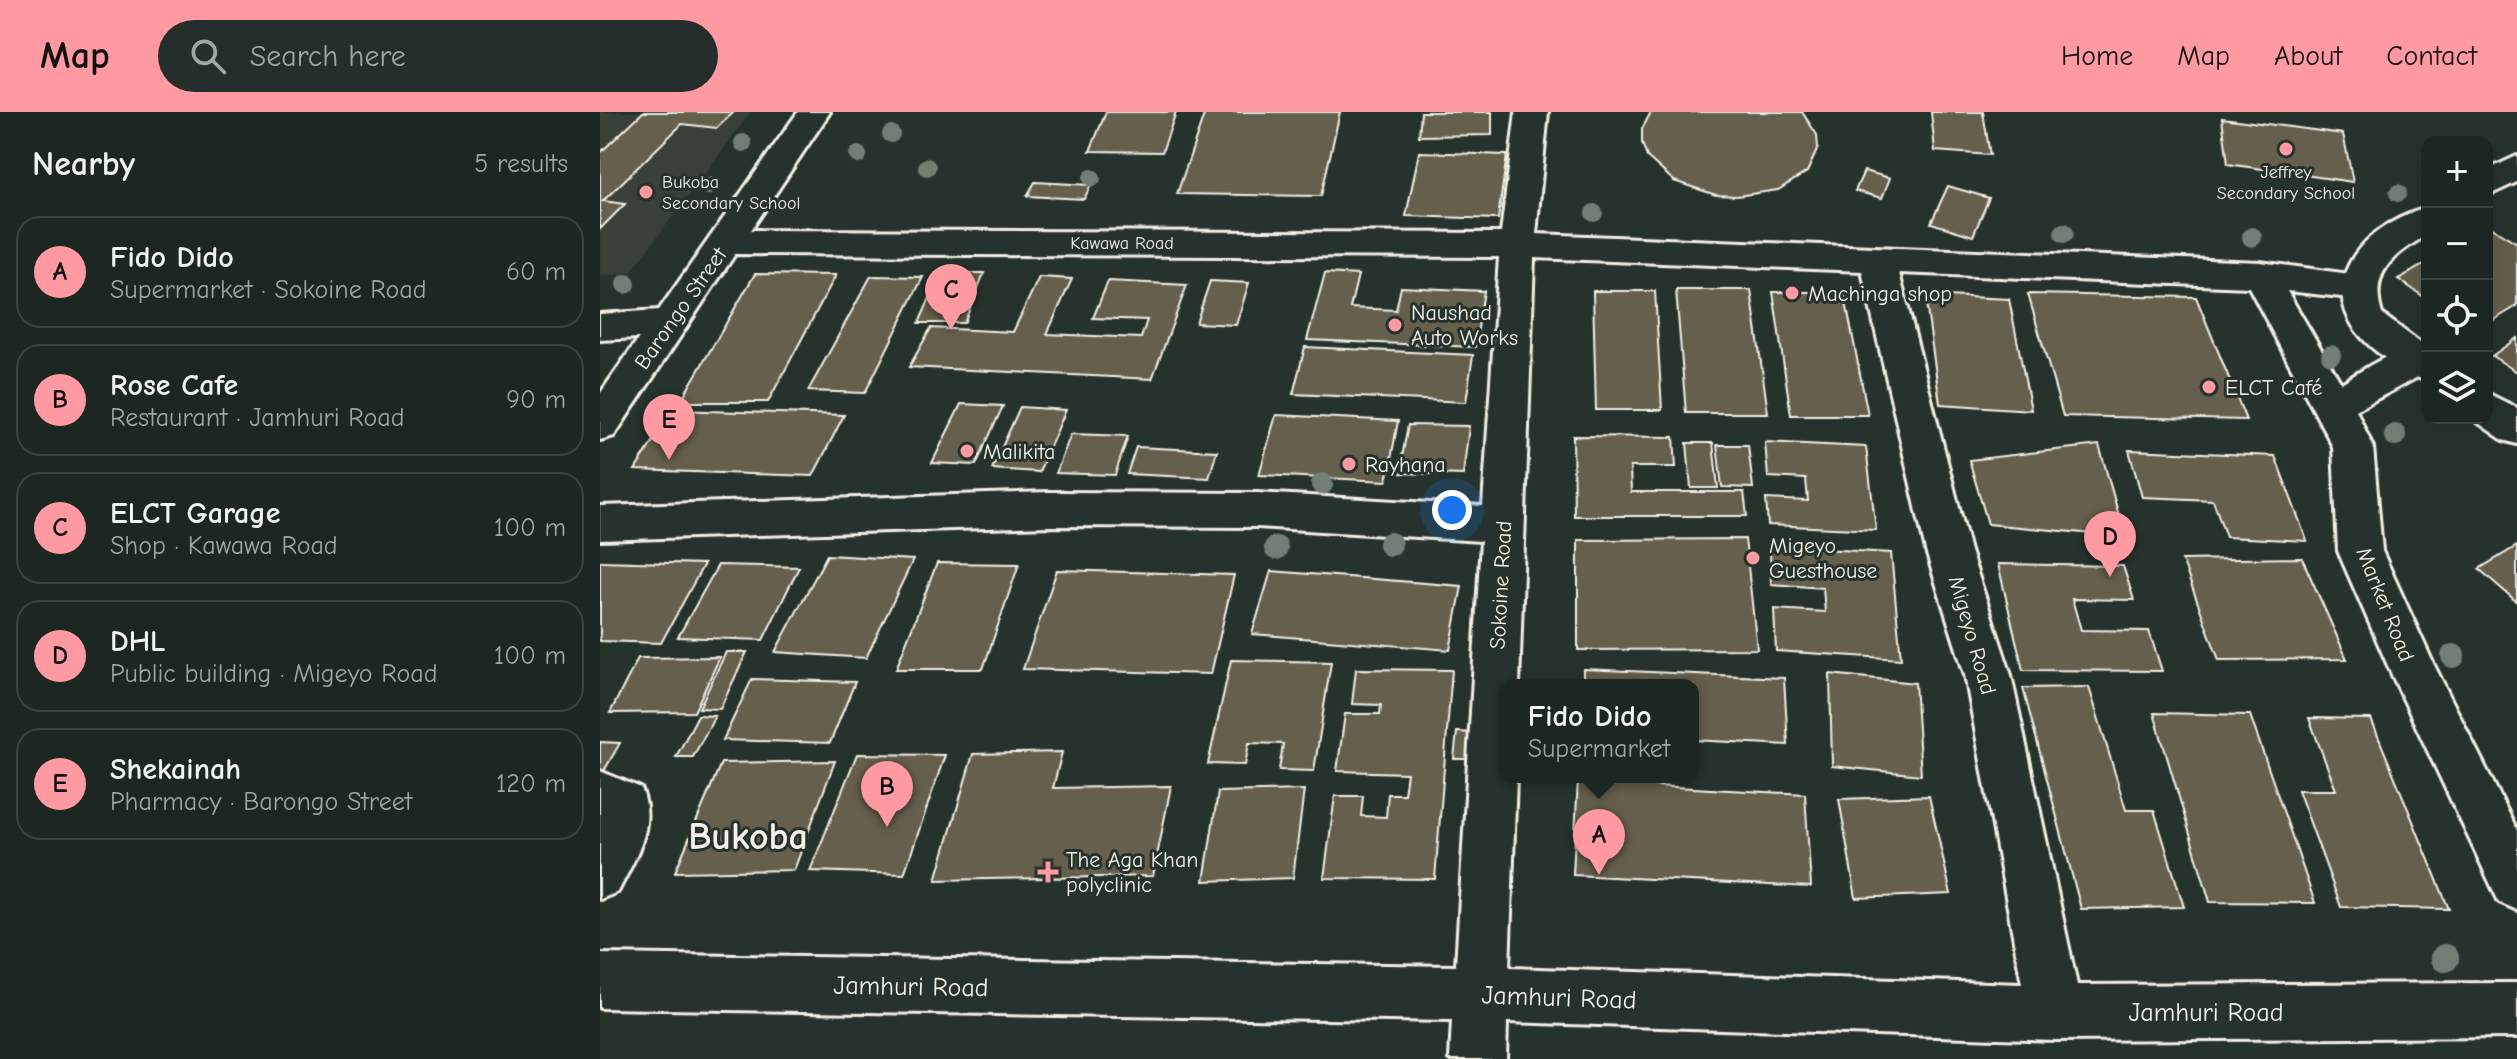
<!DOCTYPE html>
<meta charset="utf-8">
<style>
:root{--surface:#1c2622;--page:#252e2a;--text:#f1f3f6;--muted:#a0a5a5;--line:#3a4340;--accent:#ff9aa2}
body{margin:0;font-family:"Comic Neue",sans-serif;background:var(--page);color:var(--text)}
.controls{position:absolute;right:24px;top:24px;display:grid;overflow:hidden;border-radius:16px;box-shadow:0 8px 32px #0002}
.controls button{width:72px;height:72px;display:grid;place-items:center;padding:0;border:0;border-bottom:2px solid var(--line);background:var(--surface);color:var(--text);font:40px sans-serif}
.you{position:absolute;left:852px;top:398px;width:28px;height:28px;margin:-20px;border:6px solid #fff;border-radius:50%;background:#1a73e8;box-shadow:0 0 0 12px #1a73e833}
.badge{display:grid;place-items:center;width:52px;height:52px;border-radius:50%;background:var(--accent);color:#111;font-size:26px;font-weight:700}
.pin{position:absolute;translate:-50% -66px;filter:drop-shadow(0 2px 4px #0008)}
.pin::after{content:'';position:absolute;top:42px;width:28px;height:24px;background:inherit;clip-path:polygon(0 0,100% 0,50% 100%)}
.popup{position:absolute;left:899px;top:567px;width:200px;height:104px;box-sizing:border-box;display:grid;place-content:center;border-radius:16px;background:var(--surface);filter:drop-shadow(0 2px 6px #0005);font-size:26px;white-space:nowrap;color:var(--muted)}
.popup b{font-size:30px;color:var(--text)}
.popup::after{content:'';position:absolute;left:50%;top:100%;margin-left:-16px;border:16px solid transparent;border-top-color:var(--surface)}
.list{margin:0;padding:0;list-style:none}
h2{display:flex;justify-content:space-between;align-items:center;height:104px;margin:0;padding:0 32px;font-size:34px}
h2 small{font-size:26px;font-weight:400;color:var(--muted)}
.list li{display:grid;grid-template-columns:52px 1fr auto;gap:24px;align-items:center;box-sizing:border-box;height:112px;margin:0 16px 16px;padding:0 16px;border:2px solid var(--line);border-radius:24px}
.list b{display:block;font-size:30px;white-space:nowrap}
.list p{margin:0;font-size:26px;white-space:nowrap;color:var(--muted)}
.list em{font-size:26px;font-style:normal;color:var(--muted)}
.icon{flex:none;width:44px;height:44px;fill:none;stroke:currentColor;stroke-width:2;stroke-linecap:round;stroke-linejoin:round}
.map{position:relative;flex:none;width:1917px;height:947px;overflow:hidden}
header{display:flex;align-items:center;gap:48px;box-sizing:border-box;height:112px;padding:0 40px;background:var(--accent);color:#111}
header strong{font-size:38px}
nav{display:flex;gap:44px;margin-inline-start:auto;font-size:28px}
.search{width:560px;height:72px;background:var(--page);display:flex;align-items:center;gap:20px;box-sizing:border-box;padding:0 28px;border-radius:44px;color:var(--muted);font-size:30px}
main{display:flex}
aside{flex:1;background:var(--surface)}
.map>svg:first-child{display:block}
.built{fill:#394037}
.building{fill:#655f4e;stroke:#f4f1e8;stroke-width:2}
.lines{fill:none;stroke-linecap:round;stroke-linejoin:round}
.minor-casing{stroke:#f4f1e8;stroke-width:6}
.major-casing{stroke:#f4f1e8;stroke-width:6}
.minor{fill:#26332d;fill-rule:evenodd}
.major{fill:#26332d;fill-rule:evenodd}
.tree{fill:#737f74}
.poi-dot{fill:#ff9aa2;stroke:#26332d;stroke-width:3}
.labels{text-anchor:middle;stroke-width:6;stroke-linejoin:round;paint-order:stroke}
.far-poi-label{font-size:18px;fill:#f4f1e8;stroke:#26332d}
.far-street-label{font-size:18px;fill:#f4f1e8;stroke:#26332d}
.poi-label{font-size:22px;fill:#f4f1e8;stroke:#26332d;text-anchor:start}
.street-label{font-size:22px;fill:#f4f1e8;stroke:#26332d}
.near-street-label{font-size:26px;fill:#f4f1e8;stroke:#26332d}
.town-label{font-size:38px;font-weight:bold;fill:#f4f1e8;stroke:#26332d}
</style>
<header>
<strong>Map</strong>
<div class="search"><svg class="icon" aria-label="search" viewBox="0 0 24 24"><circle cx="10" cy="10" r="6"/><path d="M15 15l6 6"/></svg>Search here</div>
<nav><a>Home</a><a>Map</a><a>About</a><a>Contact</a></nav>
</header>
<main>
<aside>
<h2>Nearby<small>5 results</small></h2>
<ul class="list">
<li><span class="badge">A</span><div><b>Fido Dido</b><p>Supermarket · Sokoine Road</p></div><em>60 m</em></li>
<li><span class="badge">B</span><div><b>Rose Cafe</b><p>Restaurant · Jamhuri Road</p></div><em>90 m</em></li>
<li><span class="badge">C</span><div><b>ELCT Garage</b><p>Shop · Kawawa Road</p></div><em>100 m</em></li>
<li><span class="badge">D</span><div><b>DHL</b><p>Public building · Migeyo Road</p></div><em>100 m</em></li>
<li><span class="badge">E</span><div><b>Shekainah</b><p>Pharmacy · Barongo Street</p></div><em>120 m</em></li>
</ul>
</aside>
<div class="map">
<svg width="1917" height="947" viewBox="0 0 1917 947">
<rect width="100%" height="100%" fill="#26332d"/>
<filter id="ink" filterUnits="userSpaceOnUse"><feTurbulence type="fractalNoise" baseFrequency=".0125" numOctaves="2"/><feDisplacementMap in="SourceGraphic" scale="16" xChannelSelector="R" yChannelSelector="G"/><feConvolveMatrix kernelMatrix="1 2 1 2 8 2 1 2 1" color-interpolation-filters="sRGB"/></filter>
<g filter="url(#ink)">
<polygon class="built" points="0,0 151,0 31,160 0,165"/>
<g class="building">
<polygon points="43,0 134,0 117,16 82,12 3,89 25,92 0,117 0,41"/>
<polygon points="506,0 576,0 562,40 490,39"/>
<polygon points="605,0 740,0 721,84 577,82"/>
<polygon points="821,0 892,0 892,23 819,24"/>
<polygon points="1051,0 1202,0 1217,23 1218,36 1207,60 1178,78 1137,84 1116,83 1074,69 1047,45 1042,31 1042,17"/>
<polygon points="1331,0 1383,0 1390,43 1335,39"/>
<polygon points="1622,6 1743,22 1753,70 1628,52"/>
<polygon points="819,40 907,43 898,107 806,104"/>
<polygon points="1264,59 1290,66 1282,86 1255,79"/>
<polygon points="435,70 491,73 484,87 427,84"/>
<polygon points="1348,74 1389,86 1373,124 1331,111"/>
<polygon points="1891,115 1917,131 1917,194 1887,212 1887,117"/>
<polygon points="1827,151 1827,187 1798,167"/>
<polygon points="341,161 384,161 364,211 319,211"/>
<polygon points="725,161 758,163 750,196 796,198 801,175 884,179 875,235 707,228"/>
<polygon points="155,162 236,163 168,290 80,290"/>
<polygon points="271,164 323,165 265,281 208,279"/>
<polygon points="439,165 472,167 447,222 541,226 547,208 493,206 508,169 587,173 552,267 309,255 331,216 413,220"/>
<polygon points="610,169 649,171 636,213 596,211"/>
<polygon points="1076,178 1151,178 1168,301 1086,301"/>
<polygon points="993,179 1055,179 1062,298 996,298"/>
<polygon points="1173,180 1244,180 1268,303 1191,303"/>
<polygon points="1428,182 1596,185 1646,308 1463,304"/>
<polygon points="1325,183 1409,187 1431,298 1340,292"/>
<polygon points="1917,226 1917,260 1892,244"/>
<polygon points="705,235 873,243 866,290 693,282"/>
<polygon points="361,292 403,294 376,353 332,351"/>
<polygon points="420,295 466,298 439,360 392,357"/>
<polygon points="73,298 244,303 213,364 35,358"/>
<polygon points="676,303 798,309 787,369 659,363"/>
<polygon points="808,313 869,314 863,363 799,361"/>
<polygon points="471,322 528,324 515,363 456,361"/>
<polygon points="973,324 1074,325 1076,355 1030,355 1031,380 1144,380 1147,404 974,404"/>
<polygon points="1165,330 1266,335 1276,418 1168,413 1166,387 1208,389 1206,367 1168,365"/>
<polygon points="1087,331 1113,331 1118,376 1091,376"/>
<polygon points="1117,333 1148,333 1153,376 1122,375"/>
<polygon points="1499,333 1525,425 1388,412 1369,348"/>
<polygon points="536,335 617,339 609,366 527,362"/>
<polygon points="1529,338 1675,344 1707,429 1626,425 1613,388 1542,385"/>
<polygon points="1145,427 1157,537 978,538 978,428"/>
<polygon points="1170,434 1291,441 1301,547 1176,539 1174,497 1225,500 1223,476 1171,472"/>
<polygon points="1917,434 1917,490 1879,457"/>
<polygon points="227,443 313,448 266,546 175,540"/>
<polygon points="1702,446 1747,547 1619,548 1582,448"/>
<polygon points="0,449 104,452 61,531 0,529"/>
<polygon points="337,451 419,452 383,557 296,557"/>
<polygon points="1398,452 1523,454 1534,488 1472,487 1481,518 1549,519 1562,559 1423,558"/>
<polygon points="118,453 199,455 163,528 78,525"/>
<polygon points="457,458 634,463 611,562 423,557"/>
<polygon points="671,459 862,474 850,538 652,522"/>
<polygon points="126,540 147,540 120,597 99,596"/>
<polygon points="120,545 94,600 10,601 38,546"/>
<polygon points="631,548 731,550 714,659 679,658 683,632 649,631 645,653 608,652"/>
<polygon points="756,557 852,558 835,767 724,766 735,684 763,684 761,704 786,705 788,682 804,682 807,661 737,659 745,602 780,602 781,593 752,592"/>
<polygon points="983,557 1184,566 1188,633 1093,628 1093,573 983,573"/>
<polygon points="1230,562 1315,571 1321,663 1232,654"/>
<polygon points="152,567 255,570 230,631 123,628"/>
<polygon points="1489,575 1526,698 1554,698 1584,795 1481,797 1423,576"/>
<polygon points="1554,601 1650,603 1715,791 1610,790"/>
<polygon points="98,603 115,604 93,645 76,645"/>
<polygon points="1709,606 1771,607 1849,797 1741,795 1698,678 1736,678"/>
<polygon points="857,620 873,621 871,647 854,647"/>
<polygon points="0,630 20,631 0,666"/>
<polygon points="462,640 453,676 571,674 553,764 336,768 373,642"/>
<polygon points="257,642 345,643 304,762 210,759"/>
<polygon points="235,649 194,758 75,760 121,651"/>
<polygon points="978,665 1056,665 1056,674 1205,682 1211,775 973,763"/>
<polygon points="704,678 693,766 604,769 618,680"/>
<polygon points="1329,684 1351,782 1256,786 1239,687"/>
</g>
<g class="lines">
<defs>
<g id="minor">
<path d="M198 0H230L151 118 901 121 916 0H948L936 122 1660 150 1772 165 1777 174 1772 183 1759 187 1687 179 1741 271C1763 259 1802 229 1827 237V260L1756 298 1773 335 1782 439 1833 551 1917 718V798L1899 790 1792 563 1738 439 1733 335 1649 175 1299 161 1370 439 1411 563 1477 873 1917 871V925L1455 928 907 910 906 947H850L852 909 0 896V842L856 854 881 429 657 415 450 414 0 428V394L450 380 657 381 883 394 899 145 135 142 14 324 0 328V282L39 226 0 228V202L59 198ZM934 146 1262 159 1326 439 1365 563 1422 872 909 856 916 665H905V573H919Z"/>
<path d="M0 659 41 676C57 714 35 746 18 780L0 787Z"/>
</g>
<g id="major">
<polygon points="1917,44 1917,70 1887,84 1887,58"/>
<path d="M1827 96V123C1794 142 1769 160 1782 202L1827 236V269C1811 264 1798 255 1784 245 1706 190 1748 118 1827 96Z"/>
<polygon points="1887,281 1917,296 1917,332 1903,328 1873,307 1887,306"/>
</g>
</defs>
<use href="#minor" class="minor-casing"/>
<use href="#major" class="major-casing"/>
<use href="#minor" class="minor"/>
<use href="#major" class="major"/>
</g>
<g class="tree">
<circle cx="291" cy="22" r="9"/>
<circle cx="143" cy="31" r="9"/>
<circle cx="258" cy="43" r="9"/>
<circle cx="327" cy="55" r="9"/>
<circle cx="492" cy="66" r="9"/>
<circle cx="109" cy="74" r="9"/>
<circle cx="1798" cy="81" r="9"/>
<circle cx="994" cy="101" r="9"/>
<circle cx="1464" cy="121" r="10"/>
<circle cx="1652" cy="125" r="10"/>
<circle cx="26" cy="172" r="10"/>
<circle cx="1731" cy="243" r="10"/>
<circle cx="1795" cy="323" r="11"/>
<circle cx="722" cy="372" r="11"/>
<circle cx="790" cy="432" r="12"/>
<circle cx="676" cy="436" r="12"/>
<circle cx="1853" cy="544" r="12"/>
<circle cx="1845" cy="846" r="14"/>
</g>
</g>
<g class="poi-dot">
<circle cx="1686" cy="37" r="8"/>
<circle cx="46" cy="80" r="8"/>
<circle cx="1192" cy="181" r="8"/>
<circle cx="795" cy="213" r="8"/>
<circle cx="1609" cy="275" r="8"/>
<circle cx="367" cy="339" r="8"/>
<circle cx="749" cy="352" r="8"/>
<circle cx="1153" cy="446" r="8"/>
<path d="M444 748h8v8h8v8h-8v8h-8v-8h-8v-8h8z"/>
</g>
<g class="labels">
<g class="far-poi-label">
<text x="1686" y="66">Jeffrey<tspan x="1686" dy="21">Secondary School</tspan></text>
<text x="62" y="76" text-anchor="start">Bukoba<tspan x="62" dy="21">Secondary School</tspan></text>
</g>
<g class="far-street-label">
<text x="522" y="137">Kawawa Road</text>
</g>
<g class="poi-label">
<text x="1208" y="189">Machinga shop</text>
<text x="811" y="208">Naushad<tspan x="811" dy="25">Auto Works</tspan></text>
<text x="1625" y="283">ELCT Café</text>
<text x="383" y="347">Malikita</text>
<text x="765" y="360">Rayhana</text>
<text x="1169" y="441">Migeyo<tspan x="1169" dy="25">Guesthouse</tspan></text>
<text x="466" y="755">The Aga Khan<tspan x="466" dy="25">polyclinic</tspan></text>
</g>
<g class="street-label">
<text transform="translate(80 196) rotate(-55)" y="8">Barongo Street</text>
<text transform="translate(900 473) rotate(-87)" y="8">Sokoine Road</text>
<text transform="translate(1786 492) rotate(68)" y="8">Market Road</text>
<text transform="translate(1373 523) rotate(74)" y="8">Migeyo Road</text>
</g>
<g class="near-street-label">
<text transform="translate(311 874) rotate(1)" y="9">Jamhuri Road</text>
<text transform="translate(959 885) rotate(2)" y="9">Jamhuri Road</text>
<text x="1606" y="909">Jamhuri Road</text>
</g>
<g class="town-label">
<text x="148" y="737">Bukoba</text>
</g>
</g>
</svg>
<div class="controls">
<button>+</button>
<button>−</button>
<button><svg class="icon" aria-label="locate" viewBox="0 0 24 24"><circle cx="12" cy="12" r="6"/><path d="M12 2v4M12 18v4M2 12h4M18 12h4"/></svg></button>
<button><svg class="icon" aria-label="layers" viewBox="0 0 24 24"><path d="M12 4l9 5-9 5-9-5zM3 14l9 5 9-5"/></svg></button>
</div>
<div class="you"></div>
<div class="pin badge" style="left:999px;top:763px">A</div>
<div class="popup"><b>Fido Dido</b>Supermarket</div>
<div class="pin badge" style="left:287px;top:715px">B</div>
<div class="pin badge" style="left:351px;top:218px">C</div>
<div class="pin badge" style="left:1510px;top:465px">D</div>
<div class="pin badge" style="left:69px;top:348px">E</div>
</div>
</main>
